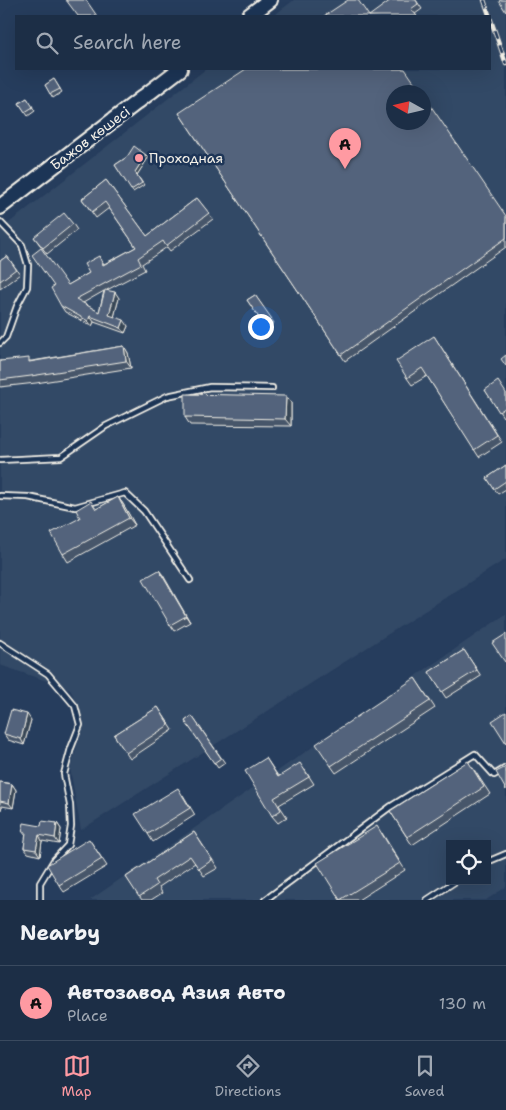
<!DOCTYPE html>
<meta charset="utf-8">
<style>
:root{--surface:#1c2e46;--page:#25364d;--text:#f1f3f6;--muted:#a0a8b3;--line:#3a4a5f;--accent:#ff9aa2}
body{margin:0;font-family:"Shantell Sans",sans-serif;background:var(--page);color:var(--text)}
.controls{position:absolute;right:15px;bottom:15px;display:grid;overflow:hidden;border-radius:0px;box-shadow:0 5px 20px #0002}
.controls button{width:45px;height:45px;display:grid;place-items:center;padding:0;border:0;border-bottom:1px solid var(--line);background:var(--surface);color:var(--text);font:25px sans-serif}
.compass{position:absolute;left:386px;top:85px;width:45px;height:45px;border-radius:50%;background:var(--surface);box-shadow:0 5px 20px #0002;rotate:278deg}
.you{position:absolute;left:260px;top:326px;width:18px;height:18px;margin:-12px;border:4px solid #fff;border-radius:50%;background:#1a73e8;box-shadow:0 0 0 8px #1a73e833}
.badge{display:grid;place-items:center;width:32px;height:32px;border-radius:50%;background:var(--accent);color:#111;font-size:16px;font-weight:700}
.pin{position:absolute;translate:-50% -41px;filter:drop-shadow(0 1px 2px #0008)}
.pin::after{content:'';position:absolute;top:26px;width:18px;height:15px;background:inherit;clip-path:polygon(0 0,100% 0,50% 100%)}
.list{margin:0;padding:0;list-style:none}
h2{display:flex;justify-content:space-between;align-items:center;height:65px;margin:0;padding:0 20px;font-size:21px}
h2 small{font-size:16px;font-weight:400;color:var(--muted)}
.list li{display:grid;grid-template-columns:32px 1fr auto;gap:15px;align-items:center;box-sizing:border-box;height:75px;padding:0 20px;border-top:1px solid var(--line)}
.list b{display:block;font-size:19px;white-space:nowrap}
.list p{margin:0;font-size:16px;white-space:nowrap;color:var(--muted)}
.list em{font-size:16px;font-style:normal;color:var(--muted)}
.icon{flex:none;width:28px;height:28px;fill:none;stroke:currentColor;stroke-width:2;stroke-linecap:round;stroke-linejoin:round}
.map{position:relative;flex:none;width:506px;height:900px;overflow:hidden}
.search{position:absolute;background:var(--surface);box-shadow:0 5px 20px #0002;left:15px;right:15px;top:15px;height:55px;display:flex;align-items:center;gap:12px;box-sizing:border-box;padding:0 18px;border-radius:0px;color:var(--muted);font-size:19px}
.sheet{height:140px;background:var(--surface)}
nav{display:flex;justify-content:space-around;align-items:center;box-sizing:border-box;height:70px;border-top:1px solid var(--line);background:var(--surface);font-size:14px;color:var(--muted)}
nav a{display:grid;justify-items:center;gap:2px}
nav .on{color:var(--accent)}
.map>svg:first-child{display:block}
.built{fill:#334966;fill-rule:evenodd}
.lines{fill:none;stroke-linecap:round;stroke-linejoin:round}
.lane-casing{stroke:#f4f1e8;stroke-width:8}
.primary-casing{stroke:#f4f1e8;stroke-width:18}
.lane{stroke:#1d3557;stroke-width:4.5}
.primary{stroke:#1d3557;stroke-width:14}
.rail-casing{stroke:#f4f1e8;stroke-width:4.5}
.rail{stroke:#1d3557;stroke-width:2.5;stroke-dasharray:8;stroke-linecap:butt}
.wall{fill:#47566a;stroke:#f4f1e8;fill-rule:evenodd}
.shaded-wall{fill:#394656;stroke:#f4f1e8}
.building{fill:#52647b;stroke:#f4f1e8}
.poi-dot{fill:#ff9aa2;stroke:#1d3557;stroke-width:2}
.labels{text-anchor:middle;stroke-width:5;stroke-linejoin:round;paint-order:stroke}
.street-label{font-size:14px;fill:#f4f1e8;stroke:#1d3557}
.poi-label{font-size:14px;fill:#f4f1e8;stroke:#1d3557;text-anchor:start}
</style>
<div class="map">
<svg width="506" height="900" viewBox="0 0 506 900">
<rect width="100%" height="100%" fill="#263d5d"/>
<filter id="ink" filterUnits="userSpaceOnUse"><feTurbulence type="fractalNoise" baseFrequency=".02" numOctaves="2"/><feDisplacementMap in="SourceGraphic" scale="10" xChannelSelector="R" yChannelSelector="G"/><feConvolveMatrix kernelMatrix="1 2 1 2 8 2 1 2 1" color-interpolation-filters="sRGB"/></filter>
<g filter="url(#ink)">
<g class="built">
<path d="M294 0H506V559L81 830 70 768 82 732 78 706 70 689 0 665V230L206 69H490V16H273ZM394 92H424V122H394Z"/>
<path d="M506 614V887L486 900H90ZM450 844H487V881H450Z"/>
</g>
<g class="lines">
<defs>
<g id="lane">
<polyline points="0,222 22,245 28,265 27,287 17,306 6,337 0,343"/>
<polyline points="0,460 61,457 106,426 167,396 210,387 272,388"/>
<polyline points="0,496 28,497 75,507 125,493 144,511 190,580"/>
<polyline points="0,643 48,674 75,706 80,725 71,748 64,774 70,805 71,826 68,845 54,860 40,883 40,900"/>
<polyline points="487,862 506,854"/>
<polyline points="265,900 390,807 475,754 494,775 506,768"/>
<polyline points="427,900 456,881"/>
</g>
<g id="primary">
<polyline points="249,16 270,0"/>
<polyline points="0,207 180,69"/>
</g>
</defs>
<use href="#lane" class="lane-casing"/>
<use href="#primary" class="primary-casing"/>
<use href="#lane" class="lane"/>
<use href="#primary" class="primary"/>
<defs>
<polyline id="rail" points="484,0 506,64"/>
</defs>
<use href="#rail" class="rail-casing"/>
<use href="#rail" class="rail"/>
</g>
<g class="wall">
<polygon points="416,0 422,9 415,14 369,16"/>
<polygon points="54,79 62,92 53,98 45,85"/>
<polygon points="27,98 35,111 28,116 19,103"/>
<polygon points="179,113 506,216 506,247 345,361"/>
<polygon points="146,155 148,158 137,175 144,185 133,192 115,165 127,157"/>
<path d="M106 180 147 236 197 198 213 219 170 251 167 247 142 264 145 270 107 290 119 298 114 317 128 326 125 333 94 322 92 326 65 312 61 306 68 285 89 273 99 256 104 264 136 247 109 208 96 218 82 199ZM104 291 99 312 83 303Z"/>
<polygon points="73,224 77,230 47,254 34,237"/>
<polygon points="7,256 20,274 0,289 0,261"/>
<polygon points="255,295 274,323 266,328 247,300"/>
<polygon points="434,336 502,442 479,457 427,376 412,385 407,378"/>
<polygon points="124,346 128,353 131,368 36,383 0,387 0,361 32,361"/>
<polygon points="485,390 506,393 506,415 503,417"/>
<polygon points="291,403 291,426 190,425 185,417"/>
<polygon points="506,465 506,489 498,494 487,478"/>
<polygon points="118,497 123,504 135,525 68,562 63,554 80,518"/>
<polygon points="159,570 190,622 174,631 170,625"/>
<polygon points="464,650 481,676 446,698 429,672"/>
<polygon points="415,678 435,708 336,773 331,766"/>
<polygon points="158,707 173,730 130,759 114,735"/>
<polygon points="192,716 225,763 218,768 185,721"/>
<polygon points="31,720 24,745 8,740 4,734"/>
<polygon points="266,758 278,776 305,770 314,784 279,805 287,817 278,823 272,816"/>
<polygon points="473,768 490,794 412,845 390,811"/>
<polygon points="0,782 12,784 16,790 13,808 2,806 1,810 0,810"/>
<polygon points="183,795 195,815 153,842 148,834"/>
<polygon points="57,823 61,829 59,844 42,841 40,856 28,853 24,848 26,836 22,831 41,826"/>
<polygon points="194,832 218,868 204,876 195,863 159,887 162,893 151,900 142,900 126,877"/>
<polygon points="382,833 405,870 358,900 340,900"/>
<polygon points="89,839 107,866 64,892 59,885"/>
</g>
<g class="shaded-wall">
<polygon points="146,155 148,158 137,175 135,172"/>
<polygon points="115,292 119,298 113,321 109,315"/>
<polygon points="90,316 94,322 92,326 88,321"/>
<polygon points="124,320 128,326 125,333 121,328"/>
<polygon points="124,346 128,353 131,368 126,361"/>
<polygon points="286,396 291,403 291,426 285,419"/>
<polygon points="118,497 123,504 135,525 129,518"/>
<polygon points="159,570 163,575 190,622 186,616"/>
<polygon points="27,714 31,720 24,745 21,739"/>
<polygon points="12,784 16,790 13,808 9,803"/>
<polygon points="57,823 61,829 59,844 55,838"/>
<polygon points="39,835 42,841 40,856 36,850"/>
</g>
<g class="building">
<polygon points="66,0 86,0 97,16 78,16"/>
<polygon points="348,0 358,0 369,16 391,0 416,0 418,4 411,9 417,16 324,16"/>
<polygon points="501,0 506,0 506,12 499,1"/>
<polygon points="246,69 405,69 421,92 394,92 394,122 424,122 424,96 506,216 506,238 341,355 179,113"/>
<polygon points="54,79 60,89 50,94 45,85"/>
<polygon points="27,98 33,107 25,112 19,103"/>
<polygon points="134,146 146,155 135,172 142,183 131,190 115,165 127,157"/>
<polygon points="106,180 147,236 197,198 209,213 166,246 163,241 138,258 141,264 76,299 99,312 105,290 115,292 109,315 124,320 121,328 90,316 88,321 61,306 51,288 54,286 32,255 41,248 68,285 89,273 84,264 99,256 103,265 136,247 105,202 92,212 82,199"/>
<polygon points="64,213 73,224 43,248 34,237"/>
<polygon points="7,256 16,269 0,281 0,261"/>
<polygon points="255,295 272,319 264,325 247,300"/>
<polygon points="434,336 497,435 474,450 422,368 407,378 396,361"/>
<polygon points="124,346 126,361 31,376 0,380 0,361 29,358 29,362"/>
<polygon points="506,355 506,366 501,359"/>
<polygon points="498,381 506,393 506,407 499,412 485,390"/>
<polygon points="185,394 286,396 285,419 185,417"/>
<polygon points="506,465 506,481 494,489 487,478"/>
<polygon points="118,497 129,518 63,554 51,533 80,518 76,510 91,501 96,509"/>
<polygon points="159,570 186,616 170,625 143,579"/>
<polygon points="506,634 506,661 505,662 492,643"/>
<polygon points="464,650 477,670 442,692 429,672"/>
<polygon points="415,678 430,701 331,766 316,744"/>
<polygon points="158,707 169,725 126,753 114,735"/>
<polygon points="11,710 27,714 21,739 4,734"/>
<polygon points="506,712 506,743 492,721"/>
<polygon points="192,716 221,758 214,763 185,721"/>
<polygon points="266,758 278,777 300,763 309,777 274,798 281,810 272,816 245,771"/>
<polygon points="468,761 484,787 407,837 390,811"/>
<polygon points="506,767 506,790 496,772"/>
<polygon points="0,782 12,784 9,803 0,801"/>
<polygon points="178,788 190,808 148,834 135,814"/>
<polygon points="42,821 57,823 55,838 39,835 36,850 24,848 26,832 22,831 24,823 41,826"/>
<polygon points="377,826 400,863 340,900 317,863"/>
<polygon points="194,832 212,860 199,869 190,856 154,880 157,885 139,897 126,877"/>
<polygon points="89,839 102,859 59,885 47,865"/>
</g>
</g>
<circle class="poi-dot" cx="139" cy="158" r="5"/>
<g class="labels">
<g class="street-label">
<text transform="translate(90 138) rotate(-37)" y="5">Бажов көшесі</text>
</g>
<g class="poi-label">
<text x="149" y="163">Проходная</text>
</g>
</g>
</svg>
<div class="controls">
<button><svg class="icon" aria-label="locate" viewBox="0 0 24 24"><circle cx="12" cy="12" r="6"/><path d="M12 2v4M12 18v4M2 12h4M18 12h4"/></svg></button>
</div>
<svg class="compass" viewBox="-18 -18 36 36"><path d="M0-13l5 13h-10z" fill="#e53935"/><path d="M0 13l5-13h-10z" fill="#a0a8b3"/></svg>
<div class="you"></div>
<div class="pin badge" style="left:345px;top:169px">A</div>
<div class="search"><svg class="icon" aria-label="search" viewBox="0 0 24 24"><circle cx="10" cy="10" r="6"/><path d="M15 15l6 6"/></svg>Search here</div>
</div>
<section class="sheet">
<h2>Nearby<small></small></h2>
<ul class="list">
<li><span class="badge">A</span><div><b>Автозавод Азия Авто</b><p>Place</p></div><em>130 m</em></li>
</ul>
</section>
<nav>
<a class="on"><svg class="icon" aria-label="map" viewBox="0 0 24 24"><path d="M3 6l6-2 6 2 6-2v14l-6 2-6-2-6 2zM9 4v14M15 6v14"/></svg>Map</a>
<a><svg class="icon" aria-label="directions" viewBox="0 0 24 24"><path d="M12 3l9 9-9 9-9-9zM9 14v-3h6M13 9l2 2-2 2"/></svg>Directions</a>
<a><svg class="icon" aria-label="saved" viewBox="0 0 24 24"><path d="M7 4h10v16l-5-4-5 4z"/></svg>Saved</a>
</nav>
